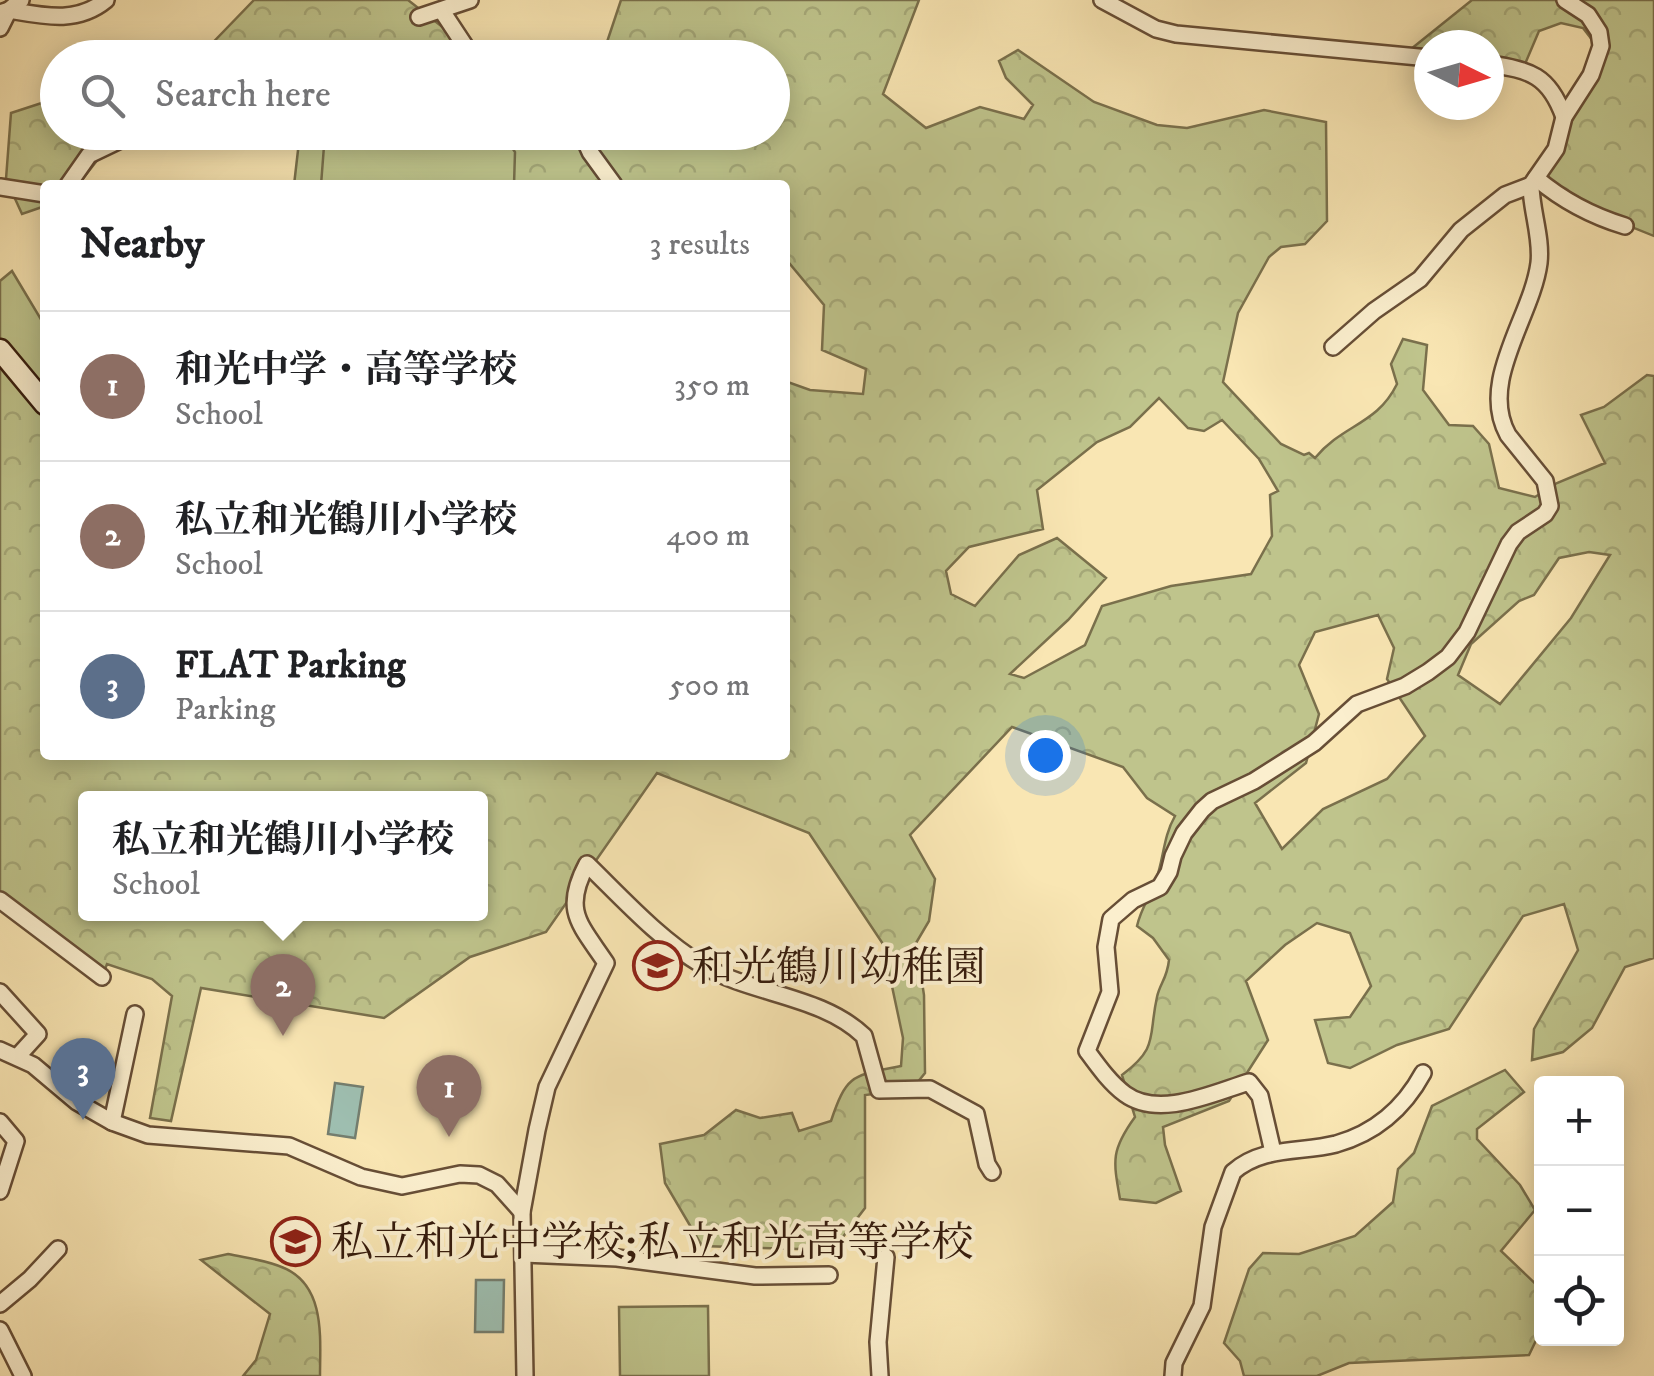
<!DOCTYPE html>
<meta charset="utf-8">
<style>
:root{--surface:#fff;--page:#f2f2f2;--text:#202124;--muted:#757577;--line:#e0e0e0;--accent:#111827}
body{margin:0;font-family:"IM FELL DW Pica","Noto Serif JP",serif;background:var(--page);color:var(--text)}
.controls{position:absolute;right:30px;bottom:30px;display:grid;overflow:hidden;border-radius:10px;box-shadow:0 5px 25px #0003}
.controls button{width:90px;height:90px;display:grid;place-items:center;padding:0;border:0;border-bottom:2px solid var(--line);background:var(--surface);color:var(--text);font:50px sans-serif}
.compass{position:absolute;left:1414px;top:30px;width:90px;height:90px;border-radius:50%;background:var(--surface);box-shadow:0 5px 25px #0003;rotate:95deg}
.you{position:absolute;left:1045px;top:755px;width:35px;height:35px;margin:-25px;border:8px solid #fff;border-radius:50%;background:#1a73e8;box-shadow:0 0 0 15px #1a73e833}
.badge{display:grid;place-items:center;width:65px;height:65px;border-radius:50%;background:var(--accent);color:#fff;font-size:32px;font-weight:700}
.pin{position:absolute;translate:-50% -82px;filter:drop-shadow(0 2px 5px #0008)}
.pin::after{content:'';position:absolute;top:52px;width:35px;height:30px;background:inherit;clip-path:polygon(0 0,100% 0,50% 100%)}
.popup{position:absolute;left:78px;top:791px;width:410px;height:130px;box-sizing:border-box;display:grid;place-content:center;border-radius:10px;background:var(--surface);filter:drop-shadow(0 2px 8px #0005);font-size:32px;white-space:nowrap;color:var(--muted)}
.popup b{font-size:38px;color:var(--text)}
.popup::after{content:'';position:absolute;left:50%;top:100%;margin-left:-20px;border:20px solid transparent;border-top-color:var(--surface)}
.list{margin:0;padding:0;list-style:none}
h2{display:flex;justify-content:space-between;align-items:center;height:130px;margin:0;padding:0 40px;font-size:42px}
h2 small{font-size:32px;font-weight:400;color:var(--muted)}
.list li{display:grid;grid-template-columns:65px 1fr auto;gap:30px;align-items:center;box-sizing:border-box;height:150px;padding:0 40px;border-top:2px solid var(--line)}
.list b{display:block;font-size:38px;white-space:nowrap}
.list p{margin:0;font-size:32px;white-space:nowrap;color:var(--muted)}
.list em{font-size:32px;font-style:normal;color:var(--muted)}
.icon{flex:none;width:55px;height:55px;fill:none;stroke:currentColor;stroke-width:2;stroke-linecap:round;stroke-linejoin:round}
.map{position:relative;flex:none;width:1654px;height:1376px;overflow:hidden}
.search{position:absolute;background:var(--surface);box-shadow:0 5px 25px #0003;left:40px;top:40px;width:750px;height:110px;display:flex;align-items:center;gap:25px;box-sizing:border-box;padding:0 35px;border-radius:55px;color:var(--muted);font-size:38px}
.panel{position:absolute;background:var(--surface);box-shadow:0 5px 25px #0003;left:40px;top:180px;width:750px;height:580px;border-radius:10px}
.map>svg:first-child{display:block}
.green{fill:#bfc48c;stroke:#7a704c;stroke-width:2.5}
.forest{fill:url(#forest-crowns);stroke:#7a704c;stroke-width:2.5;fill-rule:evenodd}
.water{fill:#9ebfb1;stroke:#747e6f;stroke-width:2.5}
.lines{fill:none;stroke-linecap:round;stroke-linejoin:round}
.street-casing{stroke:#674e36;stroke-width:20}
.secondary-casing{stroke:#361c0d;stroke-width:25}
.street{stroke:#fbefce;stroke-width:15}
.secondary{stroke:#fbefce;stroke-width:20}
.labels{text-anchor:middle;stroke-width:8;stroke-linejoin:round;paint-order:stroke}
.poi-label{font-size:42px;fill:#361c0d;stroke:#fbefce;text-anchor:start}
</style>
<div class="map">
<svg width="1654" height="1376" viewBox="0 0 1654 1376">
<defs>
<pattern id="forest-crowns" width="20" height="18" patternUnits="userSpaceOnUse" patternTransform="scale(2.5)"><rect width="20" height="18" fill="#bfc48c"/><path d="M2 6a3 3 0 1 1 6 0M12 15a3 3 0 1 1 6 0" fill="none" stroke="#a5a878"/></pattern>
</defs>
<rect width="100%" height="100%" fill="#f9e6b3"/>
<filter id="stains"><feTurbulence type="fractalNoise" baseFrequency=".002" numOctaves="4"/><feColorMatrix values="0 0 0 0 .2 0 0 0 0 .09 0 0 0 0 .02 0 0 0 .5 -.17"/></filter>
<radialGradient id="worn" r=".72"><stop offset=".6" stop-color="#630" stop-opacity="0"/><stop offset="1" stop-color="#630" stop-opacity=".3"/></radialGradient>
<g class="green">
<polygon points="307,132 570,133 573,185 303,185"/>
<polygon points="12,271 45,326 45,414 0,360 0,281"/>
<polygon points="708,1306 709,1376 620,1376 619,1307"/>
</g>
<g class="forest">
<polygon points="254,0 408,0 454,36 466,54 460,58 198,58"/>
<path d="M621 0H919L883 94 926 128 980 107 1024 119 1033 105 1006 78 999 61 1018 50 1094 102 1157 125 1187 128 1264 110 1326 122 1327 221 1305 244 1281 247 1269 257 1238 313 1223 382 1281 444 1304 455 1309 453 1315 458C1343 424 1377 425 1397 384L1391 364 1403 339 1427 345 1423 390 1449 425 1473 426 1489 444 1499 488 1535 497 1557 483 1605 463 1581 415 1604 407 1647 375 1654 376V958L1625 967 1592 1028 1563 1052 1532 1060 1534 1029 1578 950 1564 904 1523 916 1449 1029 1397 1045 1350 1068 1328 1063 1315 1020 1350 1017 1371 986 1350 933 1317 923 1285 945 1246 981 1268 1040 1229 1101 1163 1127 1165 1145 1181 1191 1156 1203 1120 1199C1113 1160 1111 1150 1135 1117L1122 1075C1159 1047 1148 1038 1157 997 1160 983 1167 979 1169 960L1153 938 1137 926C1141 908 1150 897 1156 880 1164 858 1163 837 1175 816L1147 798 1123 767 1012 727 910 835 935 879 929 921 916 943 924 995 925 1073 912 1089 865 1095V1208L839 1242 797 1249 702 1246 665 1183 660 1144 704 1135 736 1110 760 1118 792 1113 799 1131 831 1121C847 1073 853 1076 901 1066L903 1038 883 944 809 833 657 773 546 932 470 957 384 1018 201 988 171 1121 150 1118 172 996 152 979 107 964 102 977 0 905V366L45 420V755H785V381L810 390 863 394 866 369 822 350 824 305 785 258V185H601L596 181 587 185H514L515 152 502 133 772 132V58L602 57ZM1159 398 1188 428 1204 431 1222 420 1259 459 1278 491 1270 495 1272 536 1251 574 1171 586 1102 606 1085 645 1024 678 1010 674 1068 620 1106 578 1057 538 1019 555 975 606 951 594 946 571 969 547 1043 529 1037 490 1097 442 1130 427ZM1589 552 1610 555 1571 618 1500 704 1458 675 1471 644 1519 601 1534 595 1559 558ZM1378 615 1394 648 1387 679 1425 736 1387 779 1323 809 1282 849 1255 803 1306 763 1319 714 1299 665 1315 632ZM86 798H480V914H86Z"/>
<polygon points="1472,0 1654,0 1654,236 1609,218 1540,177 1596,45 1583,28 1561,23 1539,31 1525,64 1489,62 1489,45 1429,45 1429,55 1406,53"/>
<polygon points="57,98 58,132 168,133 102,154 78,185 45,185 45,206 22,214 6,179 11,113"/>
<polygon points="300,133 325,133 321,185 294,185"/>
<polygon points="1505,1070 1524,1092 1477,1129 1477,1139 1520,1185 1535,1210 1501,1251 1541,1289 1541,1330 1529,1355 1349,1363 1317,1376 1244,1376 1240,1361 1224,1343 1249,1269 1263,1253 1299,1254 1355,1236 1393,1202 1398,1169 1414,1153 1432,1106"/>
<path d="M228 1254C246 1258 267 1260 284 1268 326 1286 320 1339 320 1376H243L256 1360 270 1314 201 1260Z"/>
</g>
<g class="water">
<polygon points="335,1083 363,1087 355,1138 328,1134"/>
<polygon points="476,1280 504,1280 503,1332 475,1332"/>
</g>
<g class="lines">
<defs>
<g id="street">
<polyline points="1102,0 1156,29 1176,34 1429,58"/>
<polyline points="442,11 473,58"/>
<path d="M0 13 9 10C44 16 77 24 106 0"/>
<polyline points="419,17 470,0"/>
<polyline points="0,28 9,10 21,0"/>
<polyline points="531,58 557,51 562,58"/>
<path d="M1489 64C1530 70 1549 75 1564 117"/>
<polyline points="581,132 590,152 614,185"/>
<path d="M1536 178C1562 200 1592 216 1625 226"/>
<polyline points="68,185 89,155 137,132"/>
<polyline points="0,187 45,194"/>
<polyline points="1333,347 1374,311 1420,279 1461,230 1505,195 1531,185 1556,149 1564,117 1591,75 1601,46 1599,32 1588,15 1565,0"/>
<polyline points="0,900 102,977"/>
<polyline points="0,992 38,1034 18,1056"/>
<polyline points="0,1050 33,1065 77,1102 112,1122 148,1135 289,1146 361,1177 402,1186 460,1174 479,1175 497,1184 522,1212"/>
<polyline points="0,1122 16,1141 0,1191"/>
<polyline points="112,1122 135,1014"/>
<path d="M1273 1152 1260 1096 1249 1082C1213 1093 1159 1119 1125 1094 1110 1083 1098 1066 1087 1051L1110 992 1106 947 1111 919 1133 900 1160 887 1169 872 1173 856 1184 833 1202 810 1212 801 1254 781 1314 743 1357 704 1405 686 1428 672 1448 657 1467 632 1509 544 1518 532 1545 514 1550 506 1545 481 1508 435C1478 381 1532 317 1539 263 1542 237 1531 210 1531 185"/>
<polyline points="524,1254 617,1258 755,1276 829,1275"/>
<polyline points="0,1304 30,1279 58,1249"/>
<polyline points="0,1330 23,1376"/>
<path d="M525 1376 522 1212 537 1130 547 1087 606 963C580 924 562 911 587 864 623 899 659 939 702 965 752 995 821 995 864 1036L879 1090 930 1089 976 1114 987 1164 992 1172"/>
<polyline points="880,1376 878,1342 886,1257"/>
<path d="M1173 1376 1174 1363 1202 1306 1213 1227 1233 1172C1262 1146 1301 1153 1336 1144 1375 1133 1404 1108 1423 1073"/>
</g>
<polyline id="secondary" points="0,350 45,404"/>
</defs>
<use href="#street" class="street-casing"/>
<use href="#secondary" class="secondary-casing"/>
<use href="#street" class="street"/>
<use href="#secondary" class="secondary"/>
</g>
<defs>
<symbol id="school-ring" viewBox="-11 -11 22 22"><circle r="9.5" fill="#fbefce" stroke="#8f2418" stroke-width="1.5"/><path d="M0-5L7-2L0 1L-7-2ZM-4 1L0 2.5L4 1V4Q0 6-4 4Z" fill="#8f2418"/></symbol>
</defs>
<g fill-rule="evenodd">
<use href="#school-ring" x="630" y="938" width="55" height="55"/>
<use href="#school-ring" x="268" y="1214" width="55" height="55"/>
</g>
<g class="labels">
<g class="poi-label">
<text x="692" y="981">和光鶴川幼稚園</text>
<text x="331" y="1256">私立和光中学校;私立和光高等学校</text>
</g>
</g>
<rect width="100%" height="100%" filter="url(#stains)"/>
<rect width="100%" height="100%" fill="url(#worn)"/>
</svg>
<div class="controls">
<button>+</button>
<button>−</button>
<button><svg class="icon" aria-label="locate" viewBox="0 0 24 24"><circle cx="12" cy="12" r="6"/><path d="M12 2v4M12 18v4M2 12h4M18 12h4"/></svg></button>
</div>
<svg class="compass" viewBox="-18 -18 36 36"><path d="M0-13l5 13h-10z" fill="#e53935"/><path d="M0 13l5-13h-10z" fill="#757577"/></svg>
<div class="you"></div>
<div class="pin badge" style="left:449px;top:1137px;background:#8d6e63">1</div>
<div class="pin badge" style="left:283px;top:1036px;background:#8d6e63">2</div>
<div class="popup"><b>私立和光鶴川小学校</b>School</div>
<div class="pin badge" style="left:83px;top:1120px;background:#5c6f8a">3</div>
<div class="search"><svg class="icon" aria-label="search" viewBox="0 0 24 24"><circle cx="10" cy="10" r="6"/><path d="M15 15l6 6"/></svg>Search here</div>
<section class="panel">
<h2>Nearby<small>3 results</small></h2>
<ul class="list">
<li><span class="badge" style="background:#8d6e63">1</span><div><b>和光中学・高等学校</b><p>School</p></div><em>350 m</em></li>
<li><span class="badge" style="background:#8d6e63">2</span><div><b>私立和光鶴川小学校</b><p>School</p></div><em>400 m</em></li>
<li><span class="badge" style="background:#5c6f8a">3</span><div><b>FLAT Parking</b><p>Parking</p></div><em>500 m</em></li>
</ul>
</section>
</div>
